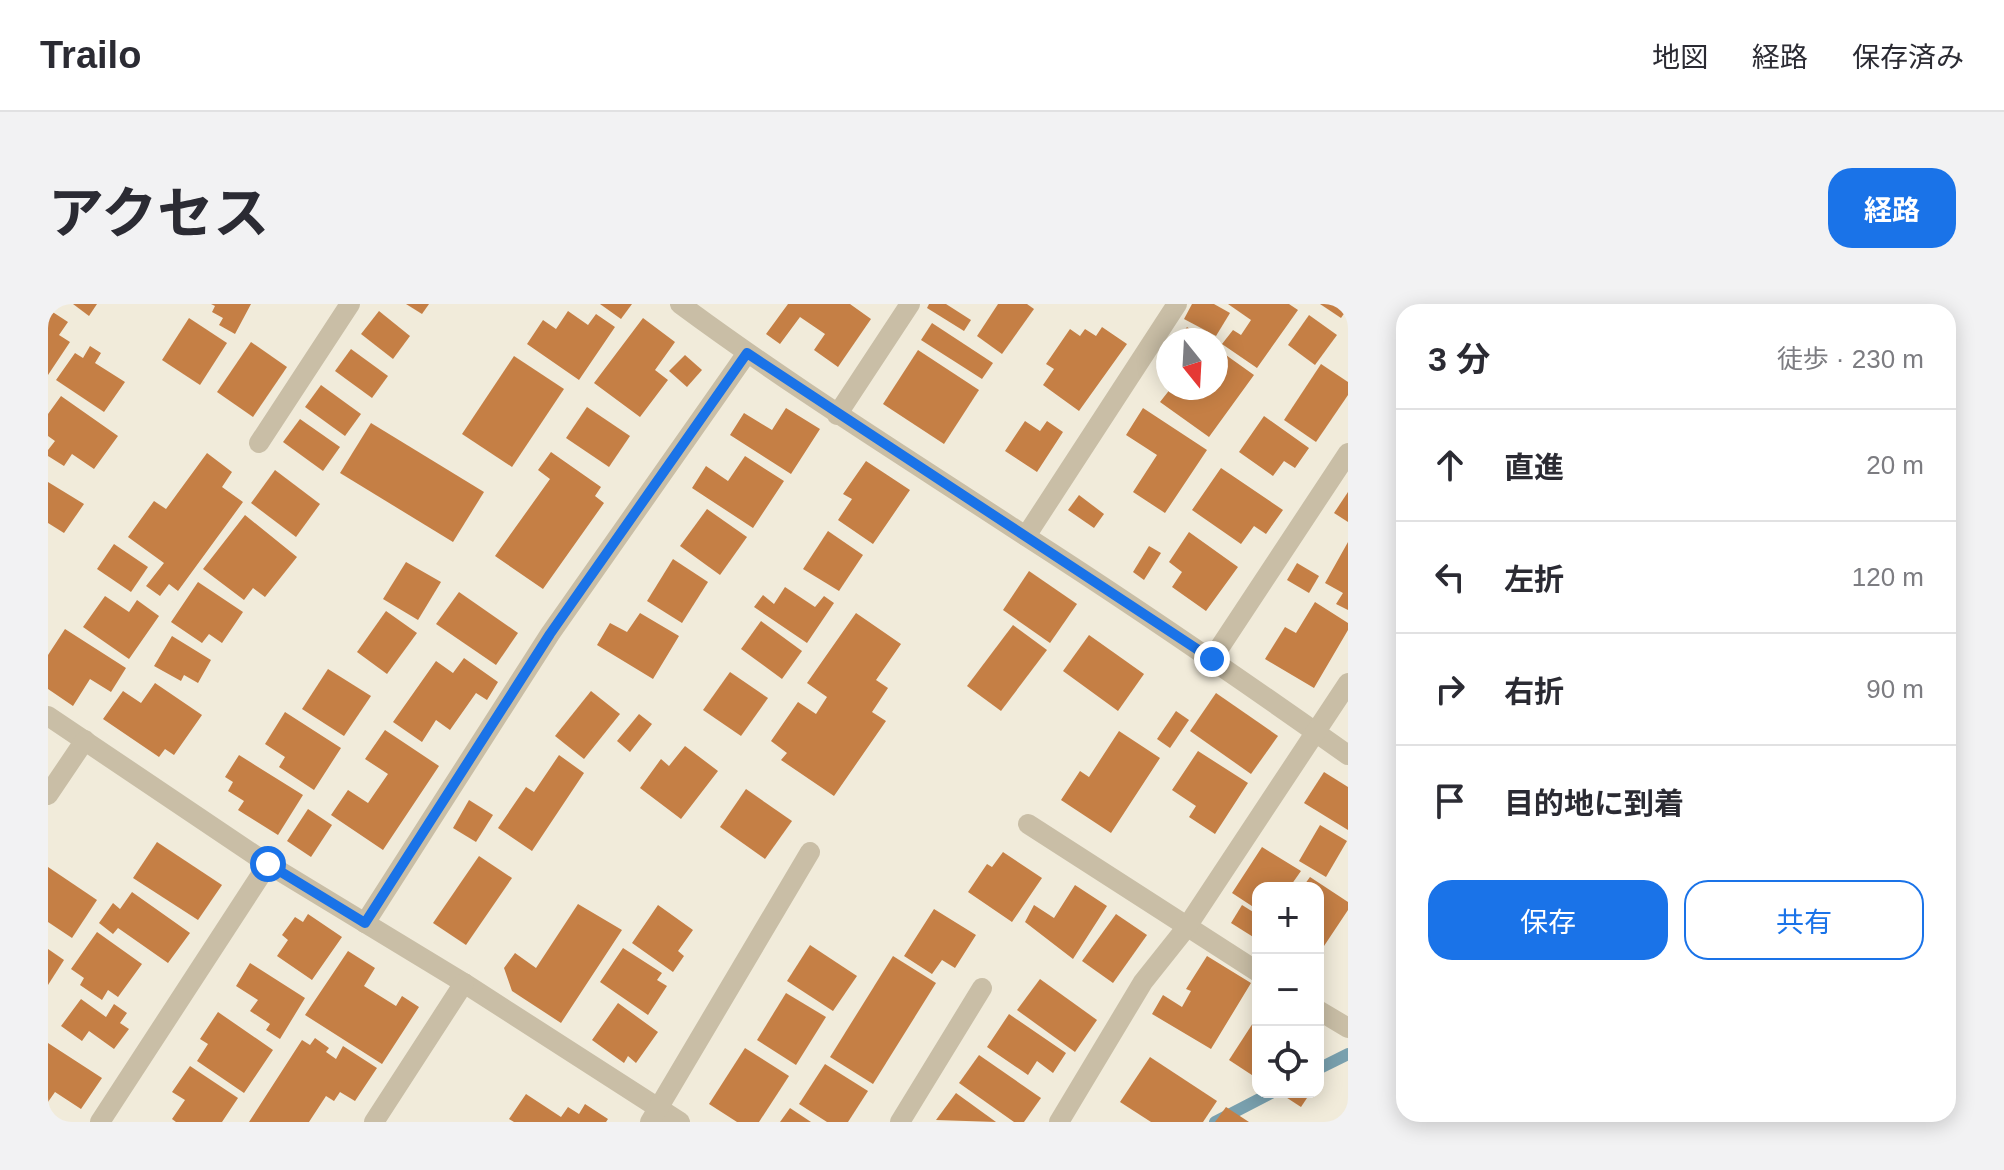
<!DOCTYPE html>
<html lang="ja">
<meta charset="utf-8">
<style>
:root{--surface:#fff;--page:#f2f2f3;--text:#2b2b33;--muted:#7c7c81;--line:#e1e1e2;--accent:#1a73e8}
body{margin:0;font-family:Arial,"Noto Sans JP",sans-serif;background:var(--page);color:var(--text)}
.controls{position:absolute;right:24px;bottom:24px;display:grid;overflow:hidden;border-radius:16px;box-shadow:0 4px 20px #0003}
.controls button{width:72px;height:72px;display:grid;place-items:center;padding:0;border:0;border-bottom:2px solid var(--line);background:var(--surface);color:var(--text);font:40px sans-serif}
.compass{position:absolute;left:1108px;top:24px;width:72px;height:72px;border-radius:50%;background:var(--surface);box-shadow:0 4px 20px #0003;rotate:162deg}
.stop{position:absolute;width:24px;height:24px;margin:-18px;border:6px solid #1a73e8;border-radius:50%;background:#fff}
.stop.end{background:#1a73e8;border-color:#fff;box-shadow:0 2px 8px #0008}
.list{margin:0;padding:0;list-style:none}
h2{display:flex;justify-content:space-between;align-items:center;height:104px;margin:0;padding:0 32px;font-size:34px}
h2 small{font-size:26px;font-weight:400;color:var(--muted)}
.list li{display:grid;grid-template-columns:52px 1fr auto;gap:24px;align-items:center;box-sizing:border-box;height:112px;padding:0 32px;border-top:2px solid var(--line)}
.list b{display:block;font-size:30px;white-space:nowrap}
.list em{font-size:26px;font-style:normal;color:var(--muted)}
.actions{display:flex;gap:16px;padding:24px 32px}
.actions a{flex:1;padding:18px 0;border:2px solid var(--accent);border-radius:24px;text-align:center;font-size:28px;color:var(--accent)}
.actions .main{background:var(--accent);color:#fff}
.icon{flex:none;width:44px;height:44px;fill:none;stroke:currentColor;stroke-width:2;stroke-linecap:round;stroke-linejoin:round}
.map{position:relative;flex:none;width:1300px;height:818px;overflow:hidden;border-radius:24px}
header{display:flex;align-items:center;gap:48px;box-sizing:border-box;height:112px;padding:0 40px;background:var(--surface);border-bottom:2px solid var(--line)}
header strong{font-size:38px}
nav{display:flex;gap:44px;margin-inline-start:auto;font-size:28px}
.intro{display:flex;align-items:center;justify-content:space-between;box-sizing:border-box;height:192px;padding:0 48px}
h1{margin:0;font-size:56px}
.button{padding:20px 36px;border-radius:24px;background:var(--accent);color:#fff;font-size:28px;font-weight:700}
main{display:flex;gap:48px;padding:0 48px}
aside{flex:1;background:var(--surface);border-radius:24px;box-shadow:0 4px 20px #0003}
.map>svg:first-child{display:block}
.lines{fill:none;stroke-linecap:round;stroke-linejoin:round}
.stream{stroke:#79a0ae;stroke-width:12}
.building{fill:#c57f45}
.street{stroke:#c9bea6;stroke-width:20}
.route{stroke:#1a73e8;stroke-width:10}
</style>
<header>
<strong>Trailo</strong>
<nav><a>地図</a><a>経路</a><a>保存済み</a></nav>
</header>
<div class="intro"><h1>アクセス</h1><a class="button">経路</a></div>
<main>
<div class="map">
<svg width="1300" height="818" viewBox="0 0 1300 818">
<rect width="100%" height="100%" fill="#f1ebda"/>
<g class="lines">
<g class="stream">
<polyline points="1270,765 1300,750"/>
<polyline points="1167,818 1225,788"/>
</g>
</g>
<g class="building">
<polygon points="25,0 49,0 41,12"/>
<polygon points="163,0 203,0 187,30 171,21 175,14 164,8 167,2"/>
<polygon points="358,0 381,0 374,10"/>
<polygon points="552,0 584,0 573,15"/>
<polygon points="740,0 802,0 823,15 790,63 766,46 777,30 752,13 732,40 718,30"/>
<polygon points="881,0 898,0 923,16 916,27 879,4"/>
<polygon points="950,0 979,0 986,5 954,50 929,32"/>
<polygon points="1144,0 1166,0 1182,9 1168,32 1136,15"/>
<polygon points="1180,0 1241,0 1250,6 1209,64 1174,40 1185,26 1193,31 1203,16"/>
<polygon points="1272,0 1300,0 1300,4 1293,14"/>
<polygon points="0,5 20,18 11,31 22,38 0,71"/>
<polygon points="331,7 362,32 345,55 313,30"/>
<polygon points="520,7 540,21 548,10 567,23 531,76 479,40 495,16 508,25"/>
<polygon points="1261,11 1289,31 1267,61 1240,41"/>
<polygon points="141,14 179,39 152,81 114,56"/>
<polygon points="595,14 627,38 607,66 620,76 592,113 546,79"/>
<polygon points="884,19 945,59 934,75 873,36"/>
<polygon points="1054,23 1079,40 1031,107 995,81 1006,65 998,60 1022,25 1032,32 1037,25 1048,32"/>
<polygon points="1139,23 1157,36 1129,36"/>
<polygon points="203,38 239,63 205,113 169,88"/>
<polygon points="42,42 53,49 47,59 77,78 56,108 8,76 27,49 35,54"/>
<polygon points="1168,44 1206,71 1161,133 1112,98 1123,84 1168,84"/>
<polygon points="303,45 340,72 324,94 287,67"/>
<polygon points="870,46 931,86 896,140 835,100"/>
<polygon points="637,51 654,66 639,83 621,67"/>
<polygon points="466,52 516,85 464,163 414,130"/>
<polygon points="1273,60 1300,78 1300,91 1268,138 1236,116"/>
<polygon points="273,81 313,110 297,132 257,103"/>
<polygon points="13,92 70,132 46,165 24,150 16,162 0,152 0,146 7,137 0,132 0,110"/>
<polygon points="539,103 582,132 561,163 518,134"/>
<polygon points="738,104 772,125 743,170 682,131 696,109 724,126"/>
<polygon points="1095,104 1159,146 1117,209 1085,188 1109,151 1078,131"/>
<polygon points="1216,112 1261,144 1247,164 1236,157 1225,172 1191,148"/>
<polygon points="252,115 292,143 275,167 235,138"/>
<polygon points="977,117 992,127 999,117 1015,128 989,168 957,147"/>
<polygon points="323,119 436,188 405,238 292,169"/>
<polygon points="503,148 553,183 547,192 556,199 495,285 447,252 502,175 490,166"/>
<polygon points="159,149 184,168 174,183 195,198 130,287 121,280 112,292 98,282 116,259 80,233 106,197 118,205"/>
<polygon points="697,152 736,177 705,224 644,184 658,162 680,177"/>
<polygon points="818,157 862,186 825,240 790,216 804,195 795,190"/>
<polygon points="1173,164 1235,206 1218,230 1206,222 1193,240 1144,206"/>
<polygon points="227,166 272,200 248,233 203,199"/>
<polygon points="0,178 36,200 16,229 0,219"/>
<polygon points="1300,188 1300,218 1286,209"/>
<polygon points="1031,191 1056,210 1046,224 1020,206"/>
<polygon points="659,205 699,233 672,271 632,242"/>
<polygon points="197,211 249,253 217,293 205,284 196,296 155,265"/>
<polygon points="780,227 815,251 791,287 755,265"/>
<polygon points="1141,228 1190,263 1158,307 1124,283 1134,268 1121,258"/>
<polygon points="1300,238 1300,306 1288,300 1295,289 1277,279"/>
<polygon points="66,240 100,263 83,288 49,265"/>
<polygon points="1101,242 1113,249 1096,276 1085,268"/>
<polygon points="625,255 660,278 634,319 599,297"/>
<polygon points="358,258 393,278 370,316 335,295"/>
<polygon points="1249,259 1271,272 1261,289 1239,276"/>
<polygon points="981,267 1029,300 1002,339 955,306"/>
<polygon points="150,278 195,308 174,339 161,330 154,339 123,318"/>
<polygon points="737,283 767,303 776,292 786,299 759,339 706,303 715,291 726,300"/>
<polygon points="411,288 470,329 448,361 388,320"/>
<polygon points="57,292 81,308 89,296 111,312 81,355 35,323"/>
<polygon points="1267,298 1300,319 1300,326 1266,384 1217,355 1237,323 1248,329"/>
<polygon points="338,307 369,329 339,370 309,348"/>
<polygon points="592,309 631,332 605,375 549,341 562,319 579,328"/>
<polygon points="808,309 853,340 828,376 840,384 824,408 838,417 786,492 733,456 739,449 723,437 750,398 768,410 779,393 759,379"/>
<polygon points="713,317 754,347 734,375 693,345"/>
<polygon points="965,321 999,346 953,407 919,382"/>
<polygon points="17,325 78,364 63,388 42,375 25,402 0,385 0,351"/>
<polygon points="1041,331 1096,370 1070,407 1015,367"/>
<polygon points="124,332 163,356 150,379 136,371 133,377 106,362"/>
<polygon points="416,354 450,378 439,396 428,389 402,426 388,416 374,438 345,418 388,357 405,369"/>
<polygon points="280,365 323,392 296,432 254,405"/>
<polygon points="682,368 720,394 693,432 655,406"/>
<polygon points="107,379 154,411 126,451 117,445 111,453 55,415 75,387 93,399"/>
<polygon points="543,387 572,410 536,455 507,432"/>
<polygon points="1168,389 1230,432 1203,470 1142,427"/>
<polygon points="1128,407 1141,416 1122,444 1109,435"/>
<polygon points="237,408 293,444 266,486 231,463 237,453 217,440"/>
<polygon points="591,410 604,420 582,448 569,437"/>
<polygon points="337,426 391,462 335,546 283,511 300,486 320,499 340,470 317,455"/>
<polygon points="1071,427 1112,454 1063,529 1013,496 1032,467 1041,473"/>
<polygon points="637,442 670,467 633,515 592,484 613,455 621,462"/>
<polygon points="1150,447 1200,479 1167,530 1141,513 1148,502 1124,486"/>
<polygon points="191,451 255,491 230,531 190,506 196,497 180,487 185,478 177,473"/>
<polygon points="511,451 536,469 484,547 450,524 478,483 486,488"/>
<polygon points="1276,468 1300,483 1300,526 1256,499"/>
<polygon points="698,485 744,517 717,555 672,523"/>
<polygon points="421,496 445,511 428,538 405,524"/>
<polygon points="260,505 284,521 263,553 239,537"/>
<polygon points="1272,521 1299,537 1278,573 1251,557"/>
<polygon points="109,538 174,581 150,616 85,574"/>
<polygon points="1214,543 1253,567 1241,584 1210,584 1210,606 1184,589"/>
<polygon points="955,548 994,574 964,618 920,588 939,560 944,563"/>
<polygon points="431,552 464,574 418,641 385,619"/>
<polygon points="0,563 49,596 24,634 0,618"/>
<polygon points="1262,573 1300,598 1300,606 1270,651 1270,584 1254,584"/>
<polygon points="1027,581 1059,602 1025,655 977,618 986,601 1006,614"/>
<polygon points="84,588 142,629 120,659 70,624 65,630 51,619 65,599 72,605"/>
<polygon points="530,600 574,626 513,719 464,687 456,664 467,649 488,664"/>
<polygon points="610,601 645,626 630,647 636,652 625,668 584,639"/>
<polygon points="1194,601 1210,611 1210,636 1183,619"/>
<polygon points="886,605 928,631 907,664 894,656 884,670 856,652"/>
<polygon points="260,610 294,633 264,676 229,652 240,636 234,631 247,613 255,618"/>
<polygon points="1068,610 1099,631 1065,679 1034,657"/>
<polygon points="49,628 94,660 70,693 60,686 54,696 32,681 36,674 23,665"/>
<polygon points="762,641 809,672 785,707 739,677"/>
<polygon points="575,644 614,669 609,676 619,682 600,711 552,678"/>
<polygon points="0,645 16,656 0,681"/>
<polygon points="300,647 327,664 316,682 348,702 354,692 371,703 334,760 257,711"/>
<polygon points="845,652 888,679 825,780 782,753"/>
<polygon points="1159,652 1203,679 1163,745 1104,710 1115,691 1134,703 1143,687 1138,685"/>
<polygon points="202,659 257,694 232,735 218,726 222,720 202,707 210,696 188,682"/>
<polygon points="992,675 1049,716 1027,748 969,706"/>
<polygon points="738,689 778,713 748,761 709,736"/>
<polygon points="33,695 58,713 66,700 79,709 72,719 81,725 66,745 41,727 34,737 13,722"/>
<polygon points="570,699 610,728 588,759 580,752 576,759 544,736"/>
<polygon points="170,708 225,746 196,789 149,757 160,740 152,735"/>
<polygon points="961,710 1018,749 1005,769 989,757 980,771 939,743"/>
<polygon points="1205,719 1210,722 1210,775 1181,756"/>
<polygon points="267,734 281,744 278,748 288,755 295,742 329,764 307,797 292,788 286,797 278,792 261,818 201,818 254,736 262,741"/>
<polygon points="0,739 54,774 33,805 7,788 0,798"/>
<polygon points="697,744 741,772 711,818 689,818 661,800"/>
<polygon points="931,751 993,794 976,818 966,818 911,779"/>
<polygon points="1102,753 1169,797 1155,818 1103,818 1072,798"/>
<polygon points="777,760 820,787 800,818 779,818 751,800"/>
<polygon points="142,762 190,794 174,818 128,818 124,815 137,796 124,788"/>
<polygon points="1230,788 1263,788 1253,803"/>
<polygon points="908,789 948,818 888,816"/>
<polygon points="478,790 513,813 520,803 531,810 537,800 560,815 558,818 466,818 461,815"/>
<polygon points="1178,803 1201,818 1167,818"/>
<polygon points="742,804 763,818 732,818"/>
</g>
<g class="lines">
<g class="street">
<path d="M632 0C744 83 862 156 979 233 1088 303 1194 376 1300 451"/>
<polyline points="789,111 862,0"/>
<polyline points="211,139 302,0"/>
<polyline points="978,232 1129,0"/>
<polyline points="1164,355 1300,149"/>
<polyline points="0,412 220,560 416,679 632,818"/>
<polyline points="0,491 37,436"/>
<polyline points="980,520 1210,668"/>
<polyline points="317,619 502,330 699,49"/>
<polyline points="1270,706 1300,724"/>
<polyline points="52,818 220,560"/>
<polyline points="326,818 416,679"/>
<polyline points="602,818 762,548"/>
<polyline points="852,818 934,684"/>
<polyline points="1011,818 1095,678 1138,624 1300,379"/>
</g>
</g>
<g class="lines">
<polyline class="route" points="220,560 317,619 502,330 699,49 1164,355"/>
</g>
</svg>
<div class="controls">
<button>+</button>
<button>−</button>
<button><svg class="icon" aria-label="locate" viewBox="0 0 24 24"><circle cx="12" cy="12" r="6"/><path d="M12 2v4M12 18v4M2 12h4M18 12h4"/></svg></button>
</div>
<svg class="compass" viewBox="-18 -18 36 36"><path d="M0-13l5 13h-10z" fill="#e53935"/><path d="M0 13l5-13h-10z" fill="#7c7c81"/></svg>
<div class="stop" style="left:220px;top:560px"></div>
<div class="stop end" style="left:1164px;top:355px"></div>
</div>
<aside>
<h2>3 分<small>徒歩 · 230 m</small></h2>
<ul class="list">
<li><svg class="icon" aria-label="ahead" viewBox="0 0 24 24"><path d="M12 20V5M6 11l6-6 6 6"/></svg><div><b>直進</b></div><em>20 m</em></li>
<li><svg class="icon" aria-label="left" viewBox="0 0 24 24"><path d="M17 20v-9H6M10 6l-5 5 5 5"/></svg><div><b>左折</b></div><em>120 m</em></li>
<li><svg class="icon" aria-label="right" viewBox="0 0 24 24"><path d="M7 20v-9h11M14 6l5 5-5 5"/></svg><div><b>右折</b></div><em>90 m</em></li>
<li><svg class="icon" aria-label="arrive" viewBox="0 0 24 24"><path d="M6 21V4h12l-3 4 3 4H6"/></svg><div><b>目的地に到着</b></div></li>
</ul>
<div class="actions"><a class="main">保存</a><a>共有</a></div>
</aside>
</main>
